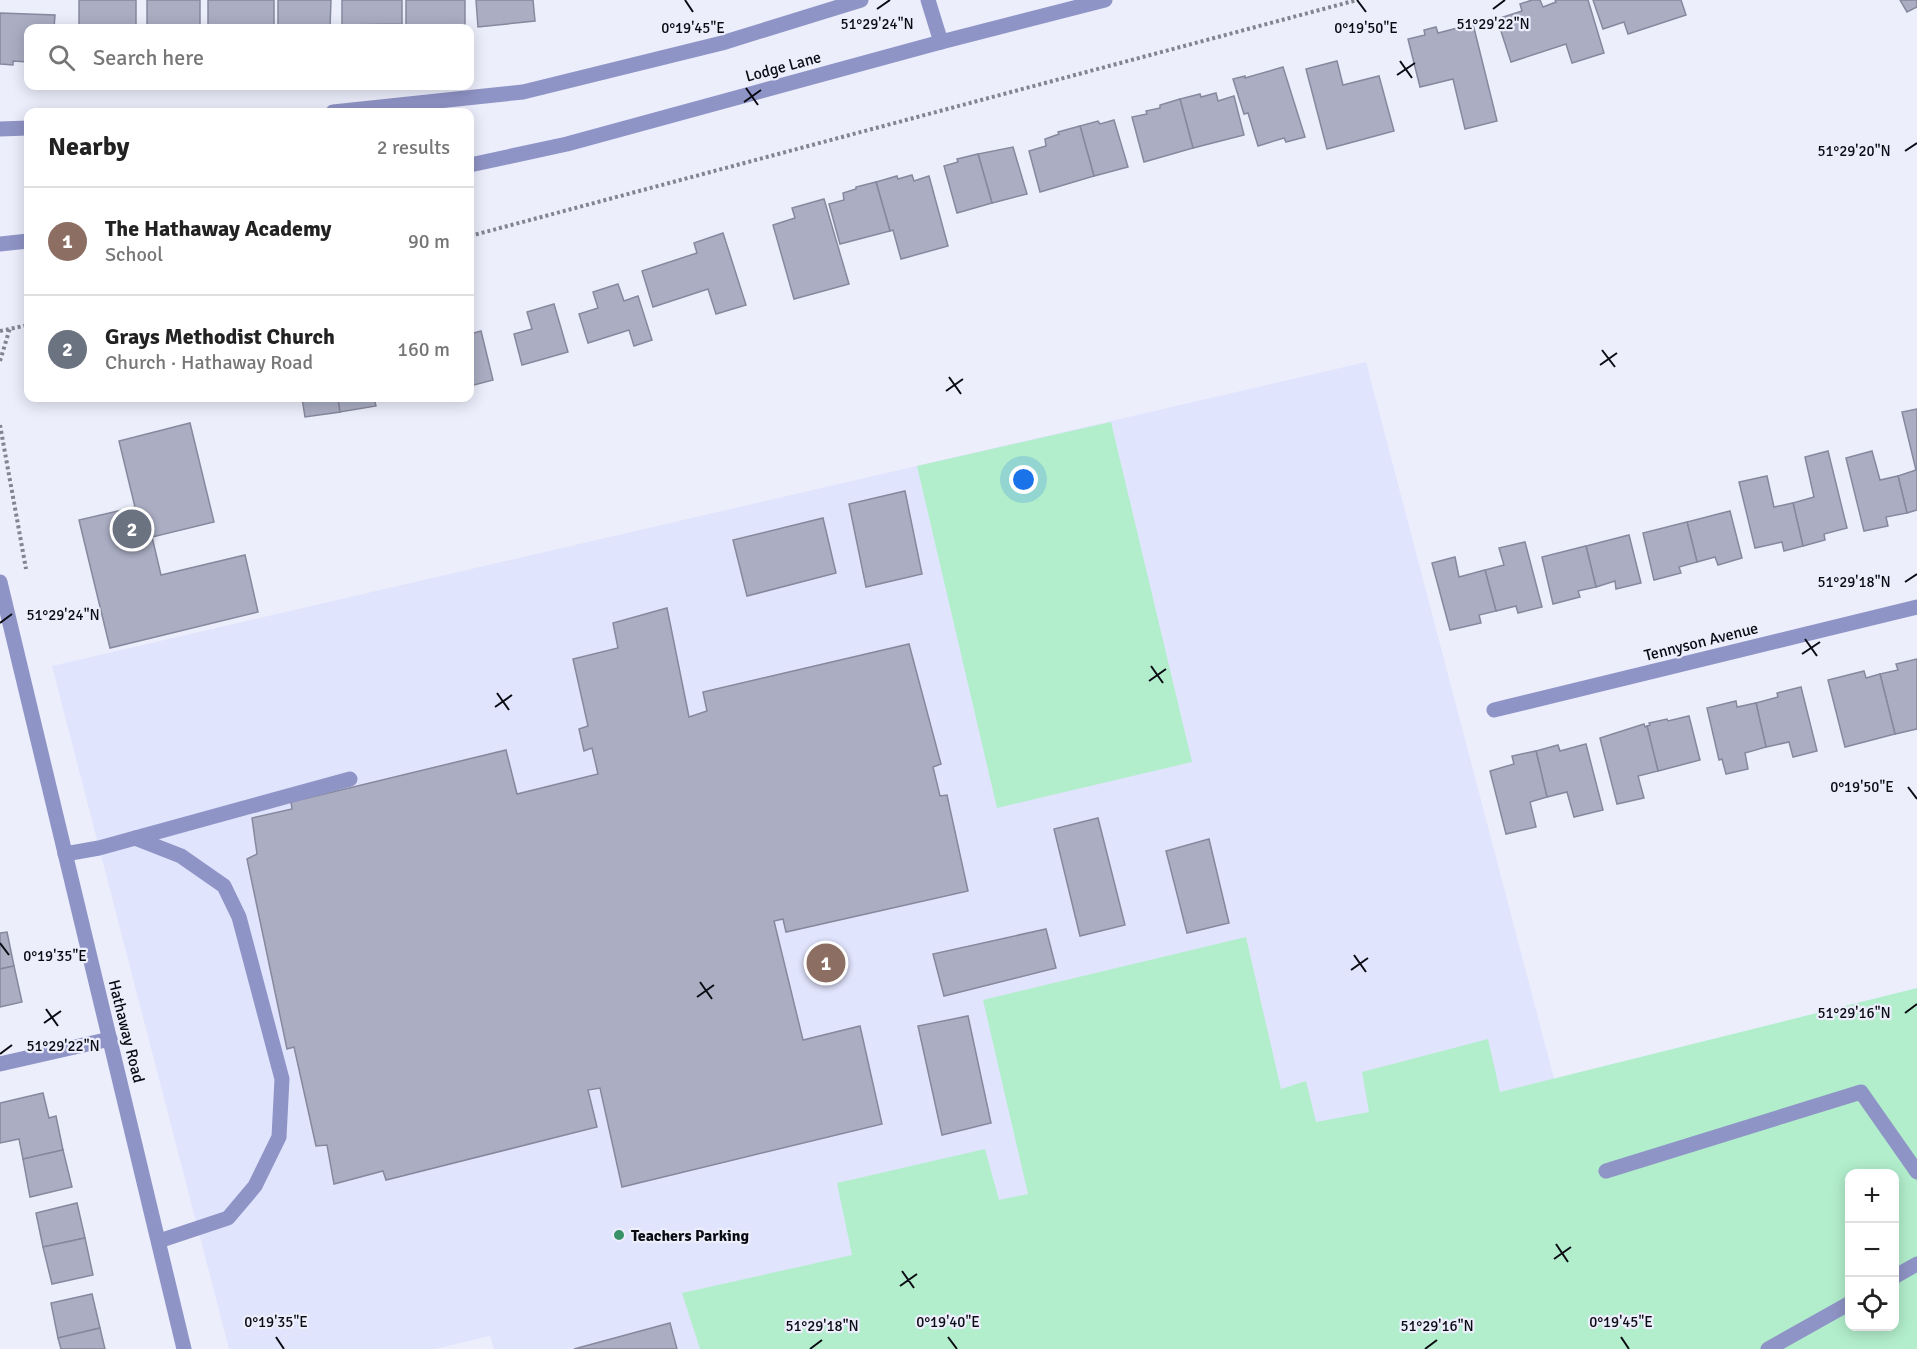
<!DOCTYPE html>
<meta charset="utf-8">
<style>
:root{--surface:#fff;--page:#f6f6f6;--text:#222;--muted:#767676;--line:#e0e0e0;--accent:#d93025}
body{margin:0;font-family:Signika,sans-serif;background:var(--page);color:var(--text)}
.controls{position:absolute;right:18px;bottom:18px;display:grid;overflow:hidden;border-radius:12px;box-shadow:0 3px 15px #0003}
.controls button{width:54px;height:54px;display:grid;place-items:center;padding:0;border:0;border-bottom:2px solid var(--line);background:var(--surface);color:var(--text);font:30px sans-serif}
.you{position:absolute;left:1024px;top:480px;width:21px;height:21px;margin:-15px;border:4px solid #fff;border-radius:50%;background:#1a73e8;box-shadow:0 0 0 9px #1a73e833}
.badge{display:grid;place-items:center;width:39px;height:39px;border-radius:50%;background:var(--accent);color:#fff;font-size:20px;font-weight:700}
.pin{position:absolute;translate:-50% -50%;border:3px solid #fff;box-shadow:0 2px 6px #0006}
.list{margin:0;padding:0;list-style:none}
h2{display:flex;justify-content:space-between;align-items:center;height:78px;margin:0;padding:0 24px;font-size:26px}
h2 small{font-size:20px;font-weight:400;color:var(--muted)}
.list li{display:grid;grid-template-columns:39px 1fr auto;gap:18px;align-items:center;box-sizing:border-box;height:108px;padding:0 24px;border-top:2px solid var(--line)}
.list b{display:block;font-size:22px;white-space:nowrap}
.list p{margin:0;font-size:20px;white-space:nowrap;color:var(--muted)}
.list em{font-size:20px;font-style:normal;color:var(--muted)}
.icon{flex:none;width:33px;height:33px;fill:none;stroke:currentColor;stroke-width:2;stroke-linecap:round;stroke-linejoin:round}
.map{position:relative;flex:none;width:1917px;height:1349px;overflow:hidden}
.search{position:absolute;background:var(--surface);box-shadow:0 3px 15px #0003;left:24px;top:24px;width:450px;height:66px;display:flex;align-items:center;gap:15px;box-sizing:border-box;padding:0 21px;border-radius:12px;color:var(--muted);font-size:22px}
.panel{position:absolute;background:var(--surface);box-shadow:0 3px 15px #0003;left:24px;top:108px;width:450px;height:294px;border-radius:12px}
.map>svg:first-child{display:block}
.built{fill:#e1e4fd}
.green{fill:#b2eecc;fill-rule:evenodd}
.building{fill:#abaec3;stroke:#86899d;stroke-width:1.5}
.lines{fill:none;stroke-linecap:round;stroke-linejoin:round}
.path{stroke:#83848f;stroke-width:4;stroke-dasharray:3 3;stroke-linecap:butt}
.service{stroke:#8f94c6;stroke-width:15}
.minor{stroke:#8f94c6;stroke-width:15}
.tertiary{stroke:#8f94c6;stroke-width:15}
.ticks{fill:none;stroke:#0b0c13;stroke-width:2}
.poi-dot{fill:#389167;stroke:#eceefc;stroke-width:2}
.labels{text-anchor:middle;stroke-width:4.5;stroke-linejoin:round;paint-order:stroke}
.street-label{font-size:16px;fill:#0b0c13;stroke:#eceefc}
.poi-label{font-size:16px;font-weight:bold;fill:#0b0c13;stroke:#eceefc;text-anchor:start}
.ticks-label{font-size:15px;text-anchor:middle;fill:#0b0c13;stroke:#eceefc;stroke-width:4.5;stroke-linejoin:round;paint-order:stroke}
</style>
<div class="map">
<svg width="1917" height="1349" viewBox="0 0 1917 1349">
<rect width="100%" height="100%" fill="#eceefc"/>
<polygon class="built" points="1366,362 1625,1349 494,1349 490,1336 435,1349 229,1349 52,666"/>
<g class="green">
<polygon points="1111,422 1192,762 997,808 917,466"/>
<path d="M1246 937 1281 1089 1306 1081 1316 1122 1369 1112 1362 1072 1488 1039 1500 1092 1917 988V1349H700L682 1293 852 1255 837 1183 985 1149 999 1200 1028 1194 983 1000ZM1850 1174H1894V1326H1850Z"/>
</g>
<g class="building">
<rect x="79" y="0" width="57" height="28"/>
<rect x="147" y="0" width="53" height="28"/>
<rect x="208" y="0" width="66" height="28"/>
<polygon points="278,0 331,0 330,28 278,28"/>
<polygon points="342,0 402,0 402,24 342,25"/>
<rect x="406" y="0" width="59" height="28"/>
<polygon points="476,0 533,0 535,21 478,27"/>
<polygon points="1532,0 1540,0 1543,7 1556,2 1555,0 1588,0 1604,53 1572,63 1566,44 1511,62 1497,19 1522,11 1520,4"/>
<polygon points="1593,0 1681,0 1686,15 1628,34 1624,22 1603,29"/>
<polygon points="1900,0 1917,0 1917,7 1907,12"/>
<polygon points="0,13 55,15 54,28 28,28 28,62 13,61 13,65 0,64"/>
<polygon points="1473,24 1497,121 1465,129 1453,79 1420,87 1408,39 1425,35 1424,30 1436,27 1438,33"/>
<polygon points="1337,61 1343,85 1379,76 1394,131 1327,149 1306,69"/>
<polygon points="1283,67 1305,137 1286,142 1284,138 1258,146 1248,113 1244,114 1233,79 1245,76 1245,78"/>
<polygon points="1216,93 1218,101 1234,96 1244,135 1193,148 1180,99 1200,94 1201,97"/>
<polygon points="1180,99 1193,148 1144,162 1132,117 1147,114 1146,111 1160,108 1160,105"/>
<polygon points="1114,120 1128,167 1094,176 1080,126 1098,121 1100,124"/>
<polygon points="1080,126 1094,176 1040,192 1029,151 1046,146 1045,139 1059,134 1058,132"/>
<polygon points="1013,147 1027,194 992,203 978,154"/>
<polygon points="978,154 992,203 957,213 944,166 958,162 957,159"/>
<polygon points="912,175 914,181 929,176 948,246 901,259 893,230 890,231 876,182 897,176 898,179"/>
<polygon points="876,182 890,231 840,244 829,204 844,200 843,193 856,189 856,187"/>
<polygon points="824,199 849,284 794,299 773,225 795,218 792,208"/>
<polygon points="723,233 746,305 716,314 708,289 653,307 642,271 697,253 694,243"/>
<polygon points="618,284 624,301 638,296 652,340 634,346 629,330 588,343 579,314 598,308 593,292"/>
<polygon points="554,304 568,352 522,365 514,334 532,329 527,312"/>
<polygon points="481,331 493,380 470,386 470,334"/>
<polygon points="302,398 338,398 340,412 305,417"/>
<polygon points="338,398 374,398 376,406 340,412"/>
<polygon points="1917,409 1917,510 1907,513 1898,476 1916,470 1902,412"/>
<polygon points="190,423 214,522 152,537 161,575 245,555 258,612 110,648 79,520 135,507 119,441"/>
<polygon points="1828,451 1847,528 1824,534 1825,540 1803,546 1793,503 1814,497 1805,457"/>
<polygon points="1872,451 1880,480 1898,476 1907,513 1886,517 1888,526 1864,531 1846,458"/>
<polygon points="1767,476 1774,507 1793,503 1803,546 1784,551 1782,542 1755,548 1739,482"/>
<polygon points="905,491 922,574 866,587 849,504"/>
<polygon points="1730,511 1742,558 1718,565 1715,557 1697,562 1687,522"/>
<polygon points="823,518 836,573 747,596 733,540"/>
<polygon points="1687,522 1697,562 1679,567 1681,573 1654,580 1643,533"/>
<polygon points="1629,535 1641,583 1616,589 1615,581 1596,587 1586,546"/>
<polygon points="1525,542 1542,607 1518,613 1516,606 1496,611 1485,570 1504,565 1499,548"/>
<polygon points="1586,546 1596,587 1578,591 1580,597 1553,604 1542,557"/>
<polygon points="1455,557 1459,577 1485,570 1496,611 1479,615 1481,623 1450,630 1432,563"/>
<polygon points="667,608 689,717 707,711 703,692 909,644 941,764 933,767 940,796 947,795 968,891 786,932 783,919 774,921 803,1040 860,1026 882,1124 622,1187 600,1088 588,1090 597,1127 386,1180 383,1171 334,1184 327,1145 316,1146 294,1047 287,1049 247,859 257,854 252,818 292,809 291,802 506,750 517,794 598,774 592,748 584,751 579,729 588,726 573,659 618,648 613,623"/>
<polygon points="1917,659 1917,729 1895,734 1880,674 1898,670 1896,664"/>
<polygon points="1864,671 1866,678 1880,674 1895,734 1845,747 1828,680"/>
<polygon points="1801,687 1817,751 1793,757 1789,742 1766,747 1756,703 1778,697 1777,693"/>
<polygon points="1736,701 1737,707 1756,703 1766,747 1745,753 1748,769 1726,774 1722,759 1719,760 1707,708"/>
<polygon points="1689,716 1700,760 1658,771 1647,726 1650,725 1649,723 1667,719 1668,721"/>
<polygon points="1644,724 1645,727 1647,726 1658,771 1638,776 1644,798 1617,804 1600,738"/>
<polygon points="1586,744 1603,810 1574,817 1567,792 1547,797 1536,751 1558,745 1560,751"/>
<polygon points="1536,751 1547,797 1530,802 1536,827 1506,834 1490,771 1514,764 1512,756"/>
<polygon points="1098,818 1125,925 1080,936 1054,829"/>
<polygon points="1209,839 1229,923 1187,933 1166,851"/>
<polygon points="1046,929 1056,968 944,996 933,954"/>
<polygon points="7,932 14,966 0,969 0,933"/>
<polygon points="14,966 22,1002 0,1007 0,969"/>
<polygon points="968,1016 991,1123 942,1135 918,1026"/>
<polygon points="43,1093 49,1118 56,1116 63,1150 23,1159 19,1139 0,1143 0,1103"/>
<polygon points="63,1150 72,1187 30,1197 23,1159"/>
<polygon points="77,1203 85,1238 43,1247 36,1213"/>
<polygon points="85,1238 93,1275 52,1284 43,1247"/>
<polygon points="92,1294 100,1328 58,1338 51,1303"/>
<polygon points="670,1323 677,1349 574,1349"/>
<polygon points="100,1328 105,1349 61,1349 58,1338"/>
</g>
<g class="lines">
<g class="path">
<polyline points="470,236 1357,0"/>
<polyline points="0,331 28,325"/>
<polyline points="0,361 10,328"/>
<polyline points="0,425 26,569"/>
</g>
<g class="service">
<polyline points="135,838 181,856 224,886 239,917 282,1079 279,1137 255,1186 228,1218 159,1241"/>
<polyline points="65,854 99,848 350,779"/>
<polyline points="1606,1171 1861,1092 1917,1172"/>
<polyline points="1894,1277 1917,1264"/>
<polyline points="1768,1349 1850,1303"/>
</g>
<g class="minor">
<polyline points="928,0 941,42"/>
<polyline points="333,112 523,92 722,43 861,0"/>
<polyline points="0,129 28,128"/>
<polyline points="1494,710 1917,607"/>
<polyline points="0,1064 110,1039"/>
</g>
<g class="tertiary">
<polyline points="470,165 567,144 941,42 1105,0"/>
<polyline points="0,244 28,241"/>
<polyline points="0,582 184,1349"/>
</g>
</g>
<path class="ticks" d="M685 0 693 12M1357 0 1366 12M877 9 890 0M1493 9 1505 0M1400 61 1412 78M1397 75 1415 63M746 88 758 105M744 102 761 90M1905 151 1917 143M1602 350 1615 367M1600 365 1617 353M949 377 961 394M946 391 963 379M1905 582 1917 574M0 623 12 614M1805 639 1817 656M1802 654 1820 642M1151 666 1163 683M1149 681 1166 669M497 693 509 710M495 707 512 695M1908 787 1917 799M0 943 9 955M1354 955 1366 972M1351 970 1368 958M700 982 712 999M697 997 714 985M46 1009 58 1026M1905 1013 1917 1004M44 1023 61 1011M0 1054 12 1045M1556 1244 1568 1262M1554 1259 1571 1247M902 1271 914 1288M900 1286 917 1274M276 1337 284 1349M948 1337 957 1349M1621 1337 1629 1349M810 1349 822 1340M1425 1349 1437 1340"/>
<circle class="poi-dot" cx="619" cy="1235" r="6"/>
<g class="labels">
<g class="street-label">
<text transform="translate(783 66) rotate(-15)" y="6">Lodge Lane</text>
<text transform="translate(1701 641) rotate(-14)" y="6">Tennyson Avenue</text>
<text transform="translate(127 1031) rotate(76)" y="6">Hathaway Road</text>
</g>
<g class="poi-label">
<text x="631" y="1241">Teachers Parking</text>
</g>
</g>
<g class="ticks-label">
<text x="877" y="29">51°29'24"N</text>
<text x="1493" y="29">51°29'22"N</text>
<text x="693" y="33">0°19'45"E</text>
<text x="1366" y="33">0°19'50"E</text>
<text x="1854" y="156">51°29'20"N</text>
<text x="1854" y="587">51°29'18"N</text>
<text x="63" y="620">51°29'24"N</text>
<text x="1862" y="792">0°19'50"E</text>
<text x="55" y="961">0°19'35"E</text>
<text x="1854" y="1018">51°29'16"N</text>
<text x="63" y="1051">51°29'22"N</text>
<text x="276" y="1327">0°19'35"E</text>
<text x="948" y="1327">0°19'40"E</text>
<text x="1621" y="1327">0°19'45"E</text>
<text x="822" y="1331">51°29'18"N</text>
<text x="1437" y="1331">51°29'16"N</text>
</g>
</svg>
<div class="controls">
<button>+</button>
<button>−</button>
<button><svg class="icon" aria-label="locate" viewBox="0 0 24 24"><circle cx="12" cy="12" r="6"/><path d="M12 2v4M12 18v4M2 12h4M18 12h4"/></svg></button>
</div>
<div class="you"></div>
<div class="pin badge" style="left:826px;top:963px;background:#8d6e63">1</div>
<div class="pin badge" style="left:132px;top:529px;background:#6b7280">2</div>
<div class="search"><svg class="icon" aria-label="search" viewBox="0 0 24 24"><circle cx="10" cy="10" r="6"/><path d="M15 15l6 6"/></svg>Search here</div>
<section class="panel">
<h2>Nearby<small>2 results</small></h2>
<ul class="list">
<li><span class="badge" style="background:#8d6e63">1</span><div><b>The Hathaway Academy</b><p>School</p></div><em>90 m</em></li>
<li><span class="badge" style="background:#6b7280">2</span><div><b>Grays Methodist Church</b><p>Church · Hathaway Road</p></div><em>160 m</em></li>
</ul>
</section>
</div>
